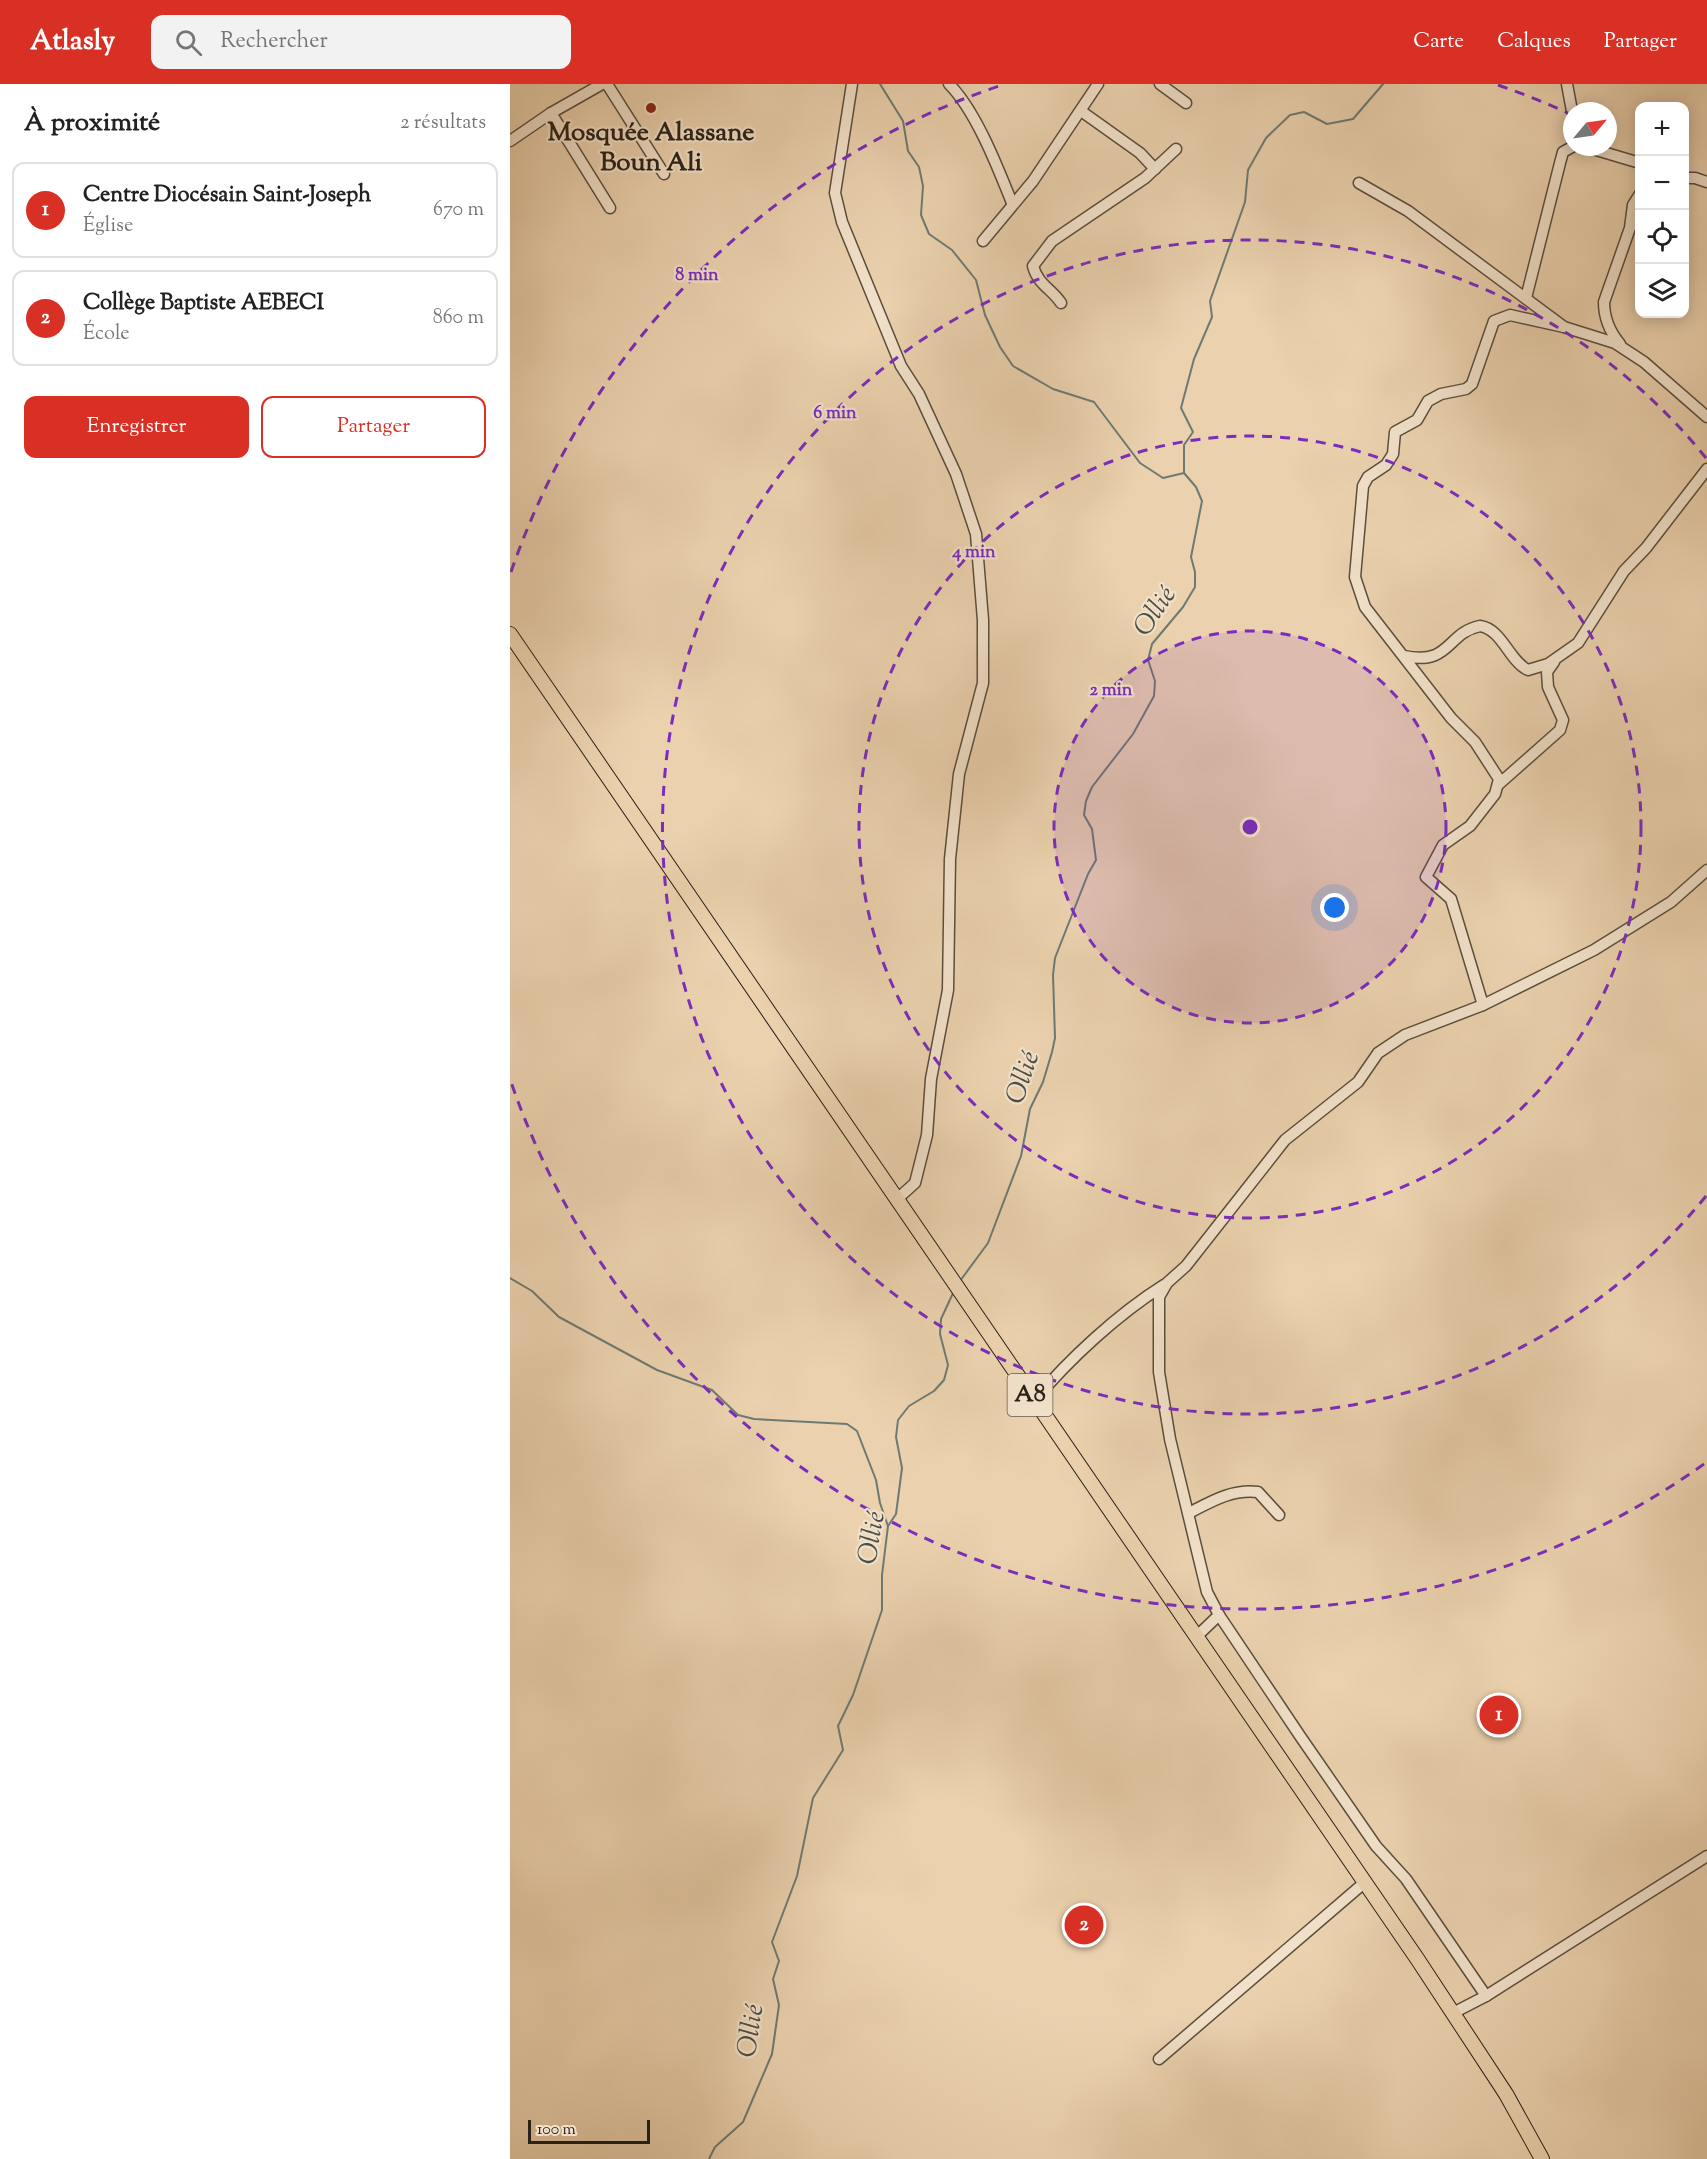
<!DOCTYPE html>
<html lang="fr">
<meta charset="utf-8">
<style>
:root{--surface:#fff;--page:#f2f2f2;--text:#222;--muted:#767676;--line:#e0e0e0;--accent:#d93025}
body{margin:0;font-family:"Sorts Mill Goudy",serif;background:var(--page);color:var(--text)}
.controls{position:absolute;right:18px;top:18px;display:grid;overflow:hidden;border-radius:12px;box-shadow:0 3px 15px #0003}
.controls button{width:54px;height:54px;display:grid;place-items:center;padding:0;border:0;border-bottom:2px solid var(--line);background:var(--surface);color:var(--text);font:30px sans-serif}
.compass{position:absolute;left:1053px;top:18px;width:54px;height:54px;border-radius:50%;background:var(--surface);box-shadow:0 3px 15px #0003;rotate:61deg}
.scale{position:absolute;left:18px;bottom:15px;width:122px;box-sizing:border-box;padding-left:6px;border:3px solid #2a2218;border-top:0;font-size:16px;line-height:21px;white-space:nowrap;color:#2a2218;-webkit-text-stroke:4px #f2e1ca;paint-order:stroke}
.you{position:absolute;left:825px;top:824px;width:21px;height:21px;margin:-15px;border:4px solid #fff;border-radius:50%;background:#1a73e8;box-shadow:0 0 0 9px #1a73e833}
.badge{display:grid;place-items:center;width:39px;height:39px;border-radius:50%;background:var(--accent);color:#fff;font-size:20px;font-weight:700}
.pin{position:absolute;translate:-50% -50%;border:3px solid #fff;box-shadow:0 2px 6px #0006}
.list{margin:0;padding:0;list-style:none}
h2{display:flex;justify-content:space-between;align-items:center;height:78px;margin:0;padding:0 24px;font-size:26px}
h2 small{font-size:20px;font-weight:400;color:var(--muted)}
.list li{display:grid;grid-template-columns:39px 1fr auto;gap:18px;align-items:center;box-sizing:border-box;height:96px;margin:0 12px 12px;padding:0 12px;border:2px solid var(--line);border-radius:12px}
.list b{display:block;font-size:22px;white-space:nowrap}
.list p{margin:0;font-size:20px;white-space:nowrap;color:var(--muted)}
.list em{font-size:20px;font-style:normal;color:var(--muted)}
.actions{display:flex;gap:12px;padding:18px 24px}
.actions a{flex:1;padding:14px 0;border:2px solid var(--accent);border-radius:12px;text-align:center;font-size:21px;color:var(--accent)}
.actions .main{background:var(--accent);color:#fff}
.icon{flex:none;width:33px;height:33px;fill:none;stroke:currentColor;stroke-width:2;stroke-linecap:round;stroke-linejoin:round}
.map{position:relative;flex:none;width:1197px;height:2075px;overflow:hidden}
header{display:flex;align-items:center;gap:36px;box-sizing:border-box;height:84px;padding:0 30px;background:var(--accent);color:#fff}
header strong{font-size:28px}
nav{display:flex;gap:33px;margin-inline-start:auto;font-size:21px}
.search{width:420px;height:54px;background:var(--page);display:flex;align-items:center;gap:15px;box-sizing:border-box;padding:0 21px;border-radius:12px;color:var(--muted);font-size:22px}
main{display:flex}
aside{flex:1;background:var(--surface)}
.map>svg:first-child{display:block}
</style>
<header>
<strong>Atlasly</strong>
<div class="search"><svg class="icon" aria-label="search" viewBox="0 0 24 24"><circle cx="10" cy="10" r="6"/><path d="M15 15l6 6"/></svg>Rechercher</div>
<nav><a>Carte</a><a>Calques</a><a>Partager</a></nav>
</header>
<main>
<aside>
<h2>À proximité<small>2 résultats</small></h2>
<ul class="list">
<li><span class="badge">1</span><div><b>Centre Diocésain Saint-Joseph</b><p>Église</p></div><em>670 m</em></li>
<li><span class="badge">2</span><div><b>Collège Baptiste AEBECI</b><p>École</p></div><em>860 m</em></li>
</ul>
<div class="actions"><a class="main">Enregistrer</a><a>Partager</a></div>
</aside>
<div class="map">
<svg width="1197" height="2075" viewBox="0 0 1197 2075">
<rect width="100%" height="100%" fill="#ebd1ae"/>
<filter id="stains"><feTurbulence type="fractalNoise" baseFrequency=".00333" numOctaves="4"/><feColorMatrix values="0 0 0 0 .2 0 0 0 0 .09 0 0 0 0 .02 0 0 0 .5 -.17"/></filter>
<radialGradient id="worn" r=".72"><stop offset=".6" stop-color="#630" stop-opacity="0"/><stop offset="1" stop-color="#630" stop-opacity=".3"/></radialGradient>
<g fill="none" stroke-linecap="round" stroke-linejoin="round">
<!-- stream -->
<g stroke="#6d7a74" stroke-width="2">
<polyline points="370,0 393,37 398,67 409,83 413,102 411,131 419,150 442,166 466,196 475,231 490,263 503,282 543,305 584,318 630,379 653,394 674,389"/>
<polyline points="0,1194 22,1207 49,1233 147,1286 202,1306 228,1331 244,1335 337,1340 347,1347 366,1396 370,1419 378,1442"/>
<polyline points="450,1197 478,1159 511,1072 520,1025 533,998 542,968 545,954 543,891 545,874 578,790 586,776 582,745 574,731 576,717 582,703 623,650 644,612 645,597 638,576 642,560 673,523 685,503 685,488 681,473 692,417 686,403 674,389 674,361 683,348 671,324 684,275 702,233 700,217 735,118 738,86 756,54 780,31 794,28 817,40 843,35 873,0"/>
<polyline points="199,2075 205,2063 233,2038 262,1970 269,1921 263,1895 269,1877 262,1858 287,1792 303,1714 333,1666 328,1642 343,1611 372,1526 372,1491 378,1442 386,1430 392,1384 386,1353 388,1336 399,1322 424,1307 434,1296 438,1281 430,1250 431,1235 444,1207"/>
</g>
<!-- minor casing -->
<g stroke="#5a4e3e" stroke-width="13">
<g id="minor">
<polyline points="97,0 154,90"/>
<polyline points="342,0 325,109 332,138 391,282 409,310 446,390 466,450 473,536 473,599 449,690 440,775 438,906 421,995 417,1051 405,1099 386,1116"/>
<path d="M439,0C466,27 488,84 502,119"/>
<polyline points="650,0 676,19"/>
<polyline points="1057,0 1062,27"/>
<polyline points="571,27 630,69 645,85"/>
<polyline points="41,29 100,124"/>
<polyline points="0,57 41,29 92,0"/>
<polyline points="1076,63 1130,79"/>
<polyline points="1174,94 1185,94 1197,98"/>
<polyline points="849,99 898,127 1054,243 1105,259 1134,278 1197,333"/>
<polyline points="473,157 523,97 588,0"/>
<polyline points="1016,214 1050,79 1053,68 1062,63"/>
<path d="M551,219C542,205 528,201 523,182L542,157L635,94L666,65"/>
<path d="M1110,260C1099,247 1094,234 1094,218L1120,144L1123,121L1130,110"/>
<path d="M894,572C941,582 936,549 970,542C992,545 999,577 1018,586L1038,580L1068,559L1114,487L1136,464L1197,385"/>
<polyline points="989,700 1050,646 1053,636 1038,603 1037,588 1044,578"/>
<polyline points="973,921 941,815 916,793 933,761 960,742 985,710 989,695 965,658 941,634 855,523 845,493 853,402 858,393 876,381 883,370 885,348 907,336 918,317 931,310 956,305 962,300 984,237 1000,231 1054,243"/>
<path d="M524,1317C559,1275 608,1230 654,1201"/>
<path d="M679,1429C702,1417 722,1405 748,1408L769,1431"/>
<polyline points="686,1553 709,1531"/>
<polyline points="976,1912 896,1795 866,1762 790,1652 709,1531 697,1508 660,1355 649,1288 649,1213 657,1199 676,1182 775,1056 848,998 868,969 895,951 973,921 1084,866 1161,818 1197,786"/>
<polyline points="943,1929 976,1912 1197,1772"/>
<polyline points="649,1975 854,1799"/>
</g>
</g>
<!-- major casing -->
<g stroke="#2a2218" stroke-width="16">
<polyline id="major" points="0,550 908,1876 996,2010 1032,2075"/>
</g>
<!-- minor -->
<use href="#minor" stroke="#f2e1ca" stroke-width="10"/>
<!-- major -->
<use href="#major" stroke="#ebd1ae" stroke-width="14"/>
</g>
<!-- distance rings -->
<circle cx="740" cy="743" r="196" fill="#7b2cbf" fill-opacity=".12"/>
<g fill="none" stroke="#7b2cbf" stroke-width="3" stroke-dasharray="10 8">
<circle cx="740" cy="743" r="196"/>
<circle cx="740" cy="743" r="391"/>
<path d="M1196 1112A587 587 0 1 1 1196 374"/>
<path d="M1194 1380A782 782 0 0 1 1 998M1 488A782 782 0 0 1 492 1M988 1A782 782 0 0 1 1058 29"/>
</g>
<!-- markers -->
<circle fill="#8f2418" stroke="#f2e1ca" stroke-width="2" cx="141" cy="24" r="6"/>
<g text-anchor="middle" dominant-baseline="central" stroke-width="4.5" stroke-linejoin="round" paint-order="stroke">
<!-- shield labels -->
<rect fill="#f2e1ca" stroke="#665b4d" stroke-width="1.5" x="497.5" y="1290" width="45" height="42" rx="4.5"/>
<g font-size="24" font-weight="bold" fill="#2a2218">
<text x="520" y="1311">A8</text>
</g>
<!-- poi labels -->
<g font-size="26" font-weight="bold" fill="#2a2218" stroke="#f2e1ca">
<text x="141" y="49">Mosquée Alassane<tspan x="141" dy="30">Boun Ali</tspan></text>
</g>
<!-- water labels -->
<g font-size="27" font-style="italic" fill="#4b4e46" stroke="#f2e1ca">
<text transform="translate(646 528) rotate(-56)">Ollié</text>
<text transform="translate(514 994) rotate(-71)">Ollié</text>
<text transform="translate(363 1454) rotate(-80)">Ollié</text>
<text transform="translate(242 1947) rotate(-81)">Ollié</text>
</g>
</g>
<circle cx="740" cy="743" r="9" fill="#7b2cbf" stroke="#f2e1ca" stroke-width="3"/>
<g font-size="18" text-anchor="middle" font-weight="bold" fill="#7b2cbf" stroke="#f2e1ca" stroke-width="4.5" stroke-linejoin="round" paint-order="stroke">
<text x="187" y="196">8 min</text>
<text x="325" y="334">6 min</text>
<text x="464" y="473">4 min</text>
<text x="601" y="611">2 min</text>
</g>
<rect width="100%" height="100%" filter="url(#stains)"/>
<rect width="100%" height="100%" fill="url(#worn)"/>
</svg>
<div class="controls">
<button>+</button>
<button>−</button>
<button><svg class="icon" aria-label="locate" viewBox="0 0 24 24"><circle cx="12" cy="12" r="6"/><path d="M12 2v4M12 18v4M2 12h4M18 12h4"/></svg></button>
<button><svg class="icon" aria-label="layers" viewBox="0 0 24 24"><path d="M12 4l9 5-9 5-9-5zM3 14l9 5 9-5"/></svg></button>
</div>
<svg class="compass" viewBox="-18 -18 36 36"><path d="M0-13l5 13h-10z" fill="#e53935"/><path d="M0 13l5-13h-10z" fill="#767676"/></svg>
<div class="scale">100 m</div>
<div class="you"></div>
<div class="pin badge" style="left:989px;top:1631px">1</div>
<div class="pin badge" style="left:574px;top:1841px">2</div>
</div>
</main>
